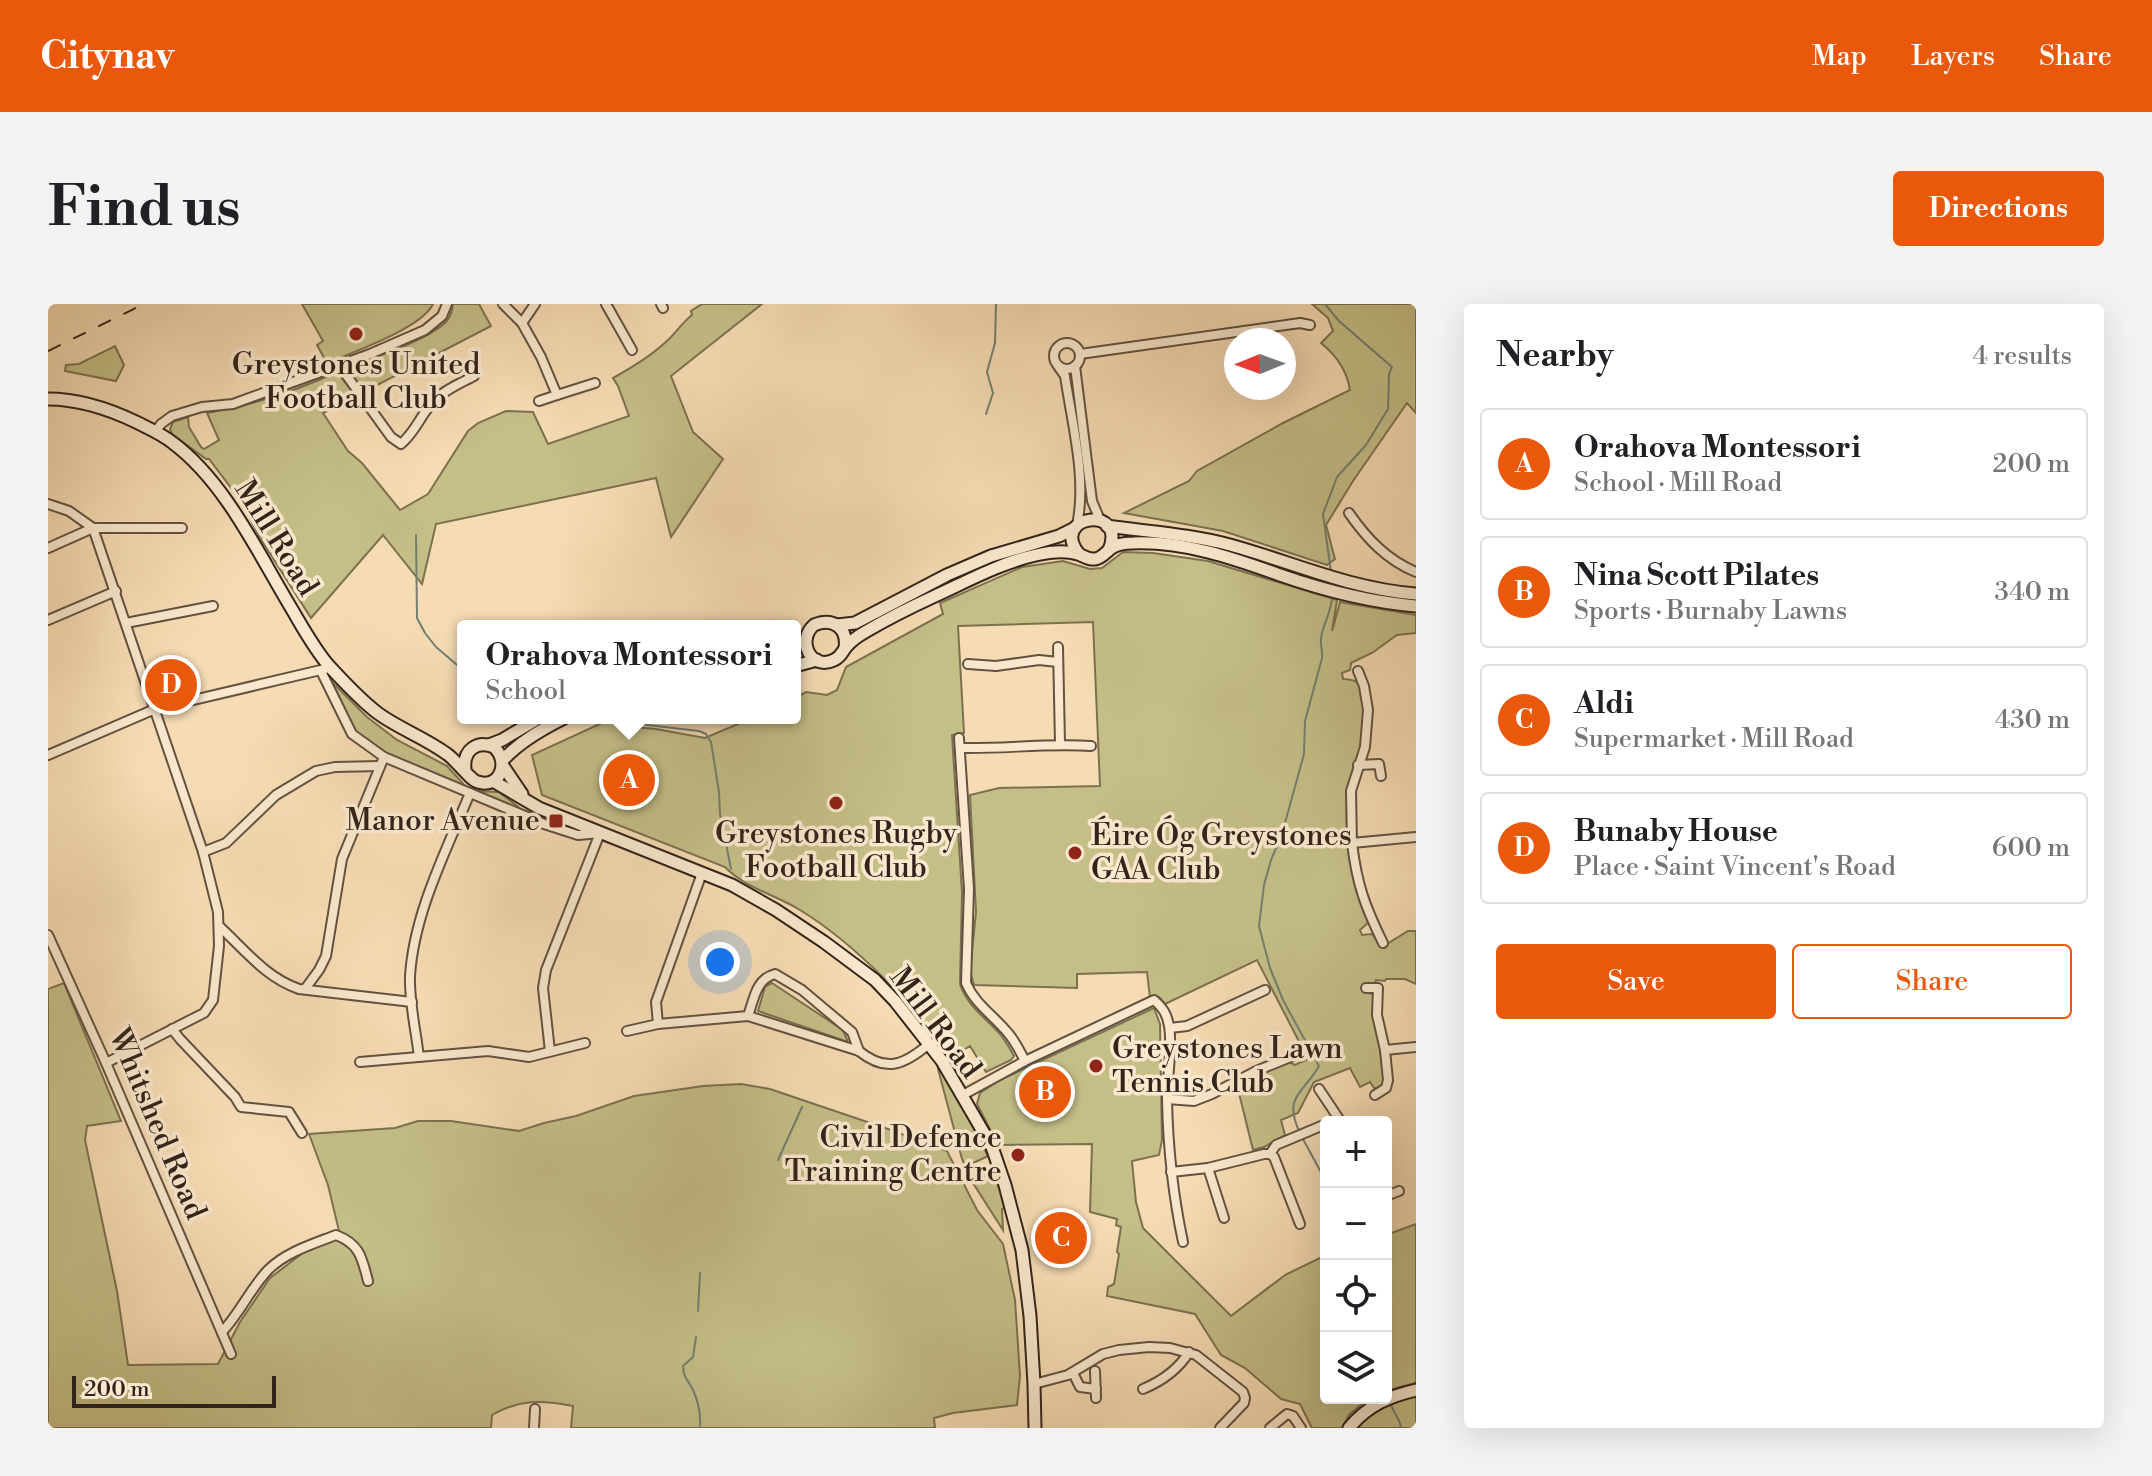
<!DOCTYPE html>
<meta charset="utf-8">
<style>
:root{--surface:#fff;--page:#f2f2f2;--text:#202124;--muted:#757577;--line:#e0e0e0;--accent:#ea580c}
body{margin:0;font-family:"Libre Bodoni",serif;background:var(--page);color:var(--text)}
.controls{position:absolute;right:24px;bottom:24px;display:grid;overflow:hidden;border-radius:8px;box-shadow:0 8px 32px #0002}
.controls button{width:72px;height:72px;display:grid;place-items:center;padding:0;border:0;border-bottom:2px solid var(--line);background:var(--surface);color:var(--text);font:40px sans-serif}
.compass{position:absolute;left:1176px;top:24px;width:72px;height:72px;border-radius:50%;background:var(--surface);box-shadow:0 8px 32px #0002;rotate:269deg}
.scale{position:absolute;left:24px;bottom:20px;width:204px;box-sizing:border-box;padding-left:8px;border:4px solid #32241b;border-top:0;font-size:22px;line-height:28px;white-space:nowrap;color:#32241b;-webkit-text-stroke:6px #f9e8ce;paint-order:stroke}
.you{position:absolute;left:672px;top:658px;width:28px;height:28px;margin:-20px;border:6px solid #fff;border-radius:50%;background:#1a73e8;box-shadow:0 0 0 12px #1a73e833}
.badge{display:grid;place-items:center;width:52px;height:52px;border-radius:50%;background:var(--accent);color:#fff;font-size:26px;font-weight:700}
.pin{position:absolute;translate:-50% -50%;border:4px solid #fff;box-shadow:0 2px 8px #0006}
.popup{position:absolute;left:409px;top:316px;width:344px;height:104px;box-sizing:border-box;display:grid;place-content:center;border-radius:8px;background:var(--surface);filter:drop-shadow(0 2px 6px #0005);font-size:26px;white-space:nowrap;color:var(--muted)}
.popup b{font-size:30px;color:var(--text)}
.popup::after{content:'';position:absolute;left:50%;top:100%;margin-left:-16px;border:16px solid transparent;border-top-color:var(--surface)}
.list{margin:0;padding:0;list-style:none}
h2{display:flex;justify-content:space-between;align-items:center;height:104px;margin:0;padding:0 32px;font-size:34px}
h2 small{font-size:26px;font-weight:400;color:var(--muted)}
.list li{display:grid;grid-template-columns:52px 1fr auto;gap:24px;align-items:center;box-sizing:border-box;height:112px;margin:0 16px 16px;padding:0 16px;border:2px solid var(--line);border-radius:8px}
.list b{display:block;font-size:30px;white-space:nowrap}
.list p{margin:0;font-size:26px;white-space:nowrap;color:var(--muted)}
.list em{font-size:26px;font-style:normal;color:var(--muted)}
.actions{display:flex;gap:16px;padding:24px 32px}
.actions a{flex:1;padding:18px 0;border:2px solid var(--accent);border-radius:8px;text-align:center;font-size:28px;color:var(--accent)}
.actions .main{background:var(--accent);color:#fff}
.icon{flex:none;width:44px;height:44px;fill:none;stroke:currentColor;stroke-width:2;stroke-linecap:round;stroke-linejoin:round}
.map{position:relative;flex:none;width:1368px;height:1124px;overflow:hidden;border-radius:8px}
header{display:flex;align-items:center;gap:48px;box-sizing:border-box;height:112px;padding:0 40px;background:var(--accent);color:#fff}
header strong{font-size:38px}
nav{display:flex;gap:44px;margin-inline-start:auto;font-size:28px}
.intro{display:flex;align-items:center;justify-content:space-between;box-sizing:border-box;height:192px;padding:0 48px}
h1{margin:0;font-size:56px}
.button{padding:20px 36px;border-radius:8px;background:var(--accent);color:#fff;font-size:28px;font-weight:700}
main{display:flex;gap:48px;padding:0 48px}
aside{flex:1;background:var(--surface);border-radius:8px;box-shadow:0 8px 32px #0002}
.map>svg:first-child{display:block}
</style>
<header>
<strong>Citynav</strong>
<nav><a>Map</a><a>Layers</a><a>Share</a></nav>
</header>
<div class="intro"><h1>Find us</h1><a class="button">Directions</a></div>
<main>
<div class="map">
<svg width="1368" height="1124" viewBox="0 0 1368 1124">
<rect width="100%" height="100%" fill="#f6dcb4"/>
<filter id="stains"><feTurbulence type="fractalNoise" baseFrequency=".0025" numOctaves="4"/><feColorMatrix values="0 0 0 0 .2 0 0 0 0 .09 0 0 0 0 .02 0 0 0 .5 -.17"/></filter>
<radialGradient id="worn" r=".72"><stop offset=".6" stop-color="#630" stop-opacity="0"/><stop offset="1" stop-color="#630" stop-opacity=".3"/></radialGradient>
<!-- green -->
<g fill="#c4be87" stroke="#7b7151" stroke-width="2">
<path d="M254,0H385C374,24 305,48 279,59L269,41L275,37Z"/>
<path d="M405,0H431L443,22L314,89L298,64C326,53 377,38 398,18C403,12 404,7 405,0Z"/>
<path d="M654,0H714L623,72L645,128L675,155L623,233L608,174L388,220L374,280L335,231L263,314L212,234L193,197L161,155H158L124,130L122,125L125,118L140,113L141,123L153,143L156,145L171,136L159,109C204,101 248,87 289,68L308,92L275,109L300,147L314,159L352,206L380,190L420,127L430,119L458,107L485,108L500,140L581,112L570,82L565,74C585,63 606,50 622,34C630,26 635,18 644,11L643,7Z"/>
<path d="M1264,0H1368V109L1359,99L1305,177L1278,221L1287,255L1279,261L1175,227L1076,209L1141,177L1149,167L1235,119L1302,86C1299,66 1289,52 1273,39L1285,27L1280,14Z"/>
<polygon points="67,42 76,61 68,77 17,67 18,61 31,60"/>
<path d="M1075,248L1105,249L1160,257L1289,296L1284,327L1292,298L1368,311V329L1349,331L1324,349L1303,359L1302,366L1294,369L1295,375C1316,375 1315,387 1317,405C1321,432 1306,458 1301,484C1296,510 1300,551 1306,577C1310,592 1316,605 1320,619L1312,626L1314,631L1324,630L1334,643L1360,627H1368V680L1357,675H1338L1337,677L1328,676L1327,680L1316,683L1315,688L1325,690L1326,694L1336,779L1333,784H1326L1322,778L1312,783L1302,764L1266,778L1250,809L1233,816L1237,831L1216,843L1205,846L1189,781L1239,757L1247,761L1260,755L1209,656L1117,700L1111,693L1102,694L1099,668L1029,670V684L926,681L922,667L928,608L922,491L951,484L1052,482L1045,318L910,322L916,429L904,431L914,588L912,680C919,702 938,714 952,730C958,737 962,745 966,752L963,756L938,768L922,742L902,754C868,702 806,639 752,606C728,591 697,584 677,563L494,491L484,451L558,417L576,422L608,425L657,434L704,414H747V394L758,388L779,391L789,386L798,363L895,310L892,299L974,263L1015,257L1042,265L1054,264Z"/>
<polygon points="281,377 284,378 319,413 349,436 399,462 418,483 426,487 451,488 473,505 523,524 523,526 501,520 344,454 306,428"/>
<path d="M16,679L73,817L39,822L37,836L69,987L80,1061L170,1060L192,1018L222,974L281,929L291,927L280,881L261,830L347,824L370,817H403L471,827L496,819L528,812L586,792L655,782L693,780L722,785L840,825L899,847L929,906L955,940L967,996L972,1072L969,1101L905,1109L886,1114L887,1124H523L525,1102C495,1096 471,1095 444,1111L443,1124H0V685Z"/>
<polygon points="724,679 795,726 800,738 710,707 717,683"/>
<polygon points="1106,704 1112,720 1114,836 1111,851 1084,857 1088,898 1095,924 1183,1012 1237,971 1278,951 1278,1094 1321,1094 1301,1111 1294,1124 1264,1124 1252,1100 1233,1095 1197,1064 1173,1051 1147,1010 1059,992 1060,983 1066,980 1071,950 1069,948 1073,923 1068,921 1069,915 1042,908 1044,840 950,841 929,800 932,789 952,776"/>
<polygon points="892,764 912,797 940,852 921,861 927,876 932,874 931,871 943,866 946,868 956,900 956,904 954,905 955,926 925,879 914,855 890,765"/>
<polygon points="1368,920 1368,1079 1338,1087 1338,931"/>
<polygon points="1368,1090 1368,1124 1310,1124 1306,1122 1321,1108"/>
</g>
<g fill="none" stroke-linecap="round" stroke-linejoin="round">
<!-- stream -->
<g stroke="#727f71" stroke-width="2">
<polyline points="1277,0 1291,17 1344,63 1341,70 1340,105 1318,141 1289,173 1275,210 1283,268"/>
<polyline points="938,110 945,89 939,68 947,39 948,0"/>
<polyline points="368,231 369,314 377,329 388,343 415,366"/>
<polyline points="559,414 591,420 651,427 658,430 663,438 671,488 672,510 683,565"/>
<path d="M1252,829C1234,792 1256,789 1271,762L1235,696L1222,664L1211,622L1216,581L1223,556L1234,530L1256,450L1257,417L1274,354C1275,347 1272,341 1273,334C1275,319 1285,306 1284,290"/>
<polyline points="1255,835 1275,872 1278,885"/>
<polyline points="730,856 754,803"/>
<polyline points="650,1007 652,969"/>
<path d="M648,1033L645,1053L635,1062C635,1073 640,1076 645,1086C650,1097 653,1111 652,1124"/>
<polyline points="1338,1078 1343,1083 1344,1090"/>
<path d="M1343,1100C1345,1109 1352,1114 1353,1124"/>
</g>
<!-- street casing -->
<g stroke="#635241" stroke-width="12">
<g id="street">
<polyline points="455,0 474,19 487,0"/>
<polyline points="558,0 584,46"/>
<polyline points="613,0 615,4"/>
<polyline points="474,19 493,53 509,91 547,79"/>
<circle cx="1019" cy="52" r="13"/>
<polyline points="1032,50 1252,19 1262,21"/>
<path d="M291,61L343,133L353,140C370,125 372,111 386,97C396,86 413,79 426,72"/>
<path d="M1010,62L1017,72C1024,120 1039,174 1029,221"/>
<polyline points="1027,62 1044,197 1052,216"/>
<polyline points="491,97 509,91"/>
<polyline points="107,128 113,120 124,112 154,103 185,100 322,50 377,26 394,12 399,0"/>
<polyline points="0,200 21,207 45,224"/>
<path d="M1301,209C1319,235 1339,256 1368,268"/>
<polyline points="45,224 155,548 170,608 171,642 165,696 156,709 58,759"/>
<polyline points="0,244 45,224 134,224"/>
<polyline points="0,316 68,287"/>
<polyline points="78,319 165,302"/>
<polyline points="1010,343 1012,440"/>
<polyline points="920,360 948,362 991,356 1010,358"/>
<polyline points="273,367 304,430 336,453 496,520 530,531 552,529 498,666 495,684 502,747"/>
<polyline points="1310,367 1316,382 1320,406 1317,443 1303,487 1304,539 1368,533"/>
<path d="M911,434L921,585L918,679C927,700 945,711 960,729C967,737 972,747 977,757"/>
<path d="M912,444C956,445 999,439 1043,442"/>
<polyline points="0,451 107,405 277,365"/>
<polyline points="1310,461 1331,460 1333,472"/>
<path d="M1304,539C1309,581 1317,602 1335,639"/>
<polyline points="155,548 178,539 228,491 268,467 287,463 332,462"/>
<path d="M172,623C197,646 217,673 251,685L364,698"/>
<polyline points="0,631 58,759 183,1050"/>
<polyline points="1318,684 1330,684 1329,711 1337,746 1368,743"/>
<polyline points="257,685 271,666 278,652 294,555 336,453"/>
<path d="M700,712C706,695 708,675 727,670L754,686L804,728L811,747"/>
<polyline points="610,720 608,698 654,569"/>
<polyline points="1122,724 1139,722 1217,686"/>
<polyline points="124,725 132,735 187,793 193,803 241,808 254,829"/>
<path d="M579,727L610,720L700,712L811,747C838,769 856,761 881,740"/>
<path d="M371,753C368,727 361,698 362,672C366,609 398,547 422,489"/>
<polyline points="312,758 440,747 481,753 537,739"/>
<polyline points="1271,785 1293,818"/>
<polyline points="1327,791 1338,784 1340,776 1337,746"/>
<path d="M913,792L977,757L1106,696C1115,704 1119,710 1121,722C1125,746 1119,772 1119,796C1120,844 1125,891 1135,938"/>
<polyline points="1119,795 1146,797 1164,790 1208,767 1245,752"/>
<polyline points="1222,850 1228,841 1278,820"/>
<polyline points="1160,864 1176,914"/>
<polyline points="1123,868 1160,864 1216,850 1222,850 1226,853 1252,920"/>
<polyline points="1338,892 1351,887"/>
<path d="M174,1028C192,1009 202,985 220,966C238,948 265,940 288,931C312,940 314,954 320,977"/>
<polyline points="1047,1067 1048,1094"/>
<polyline points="1025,1069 1032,1083 1048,1085"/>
<polyline points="986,1080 1020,1071 1055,1050 1071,1046 1101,1043 1122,1044 1148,1051 1195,1088 1197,1094 1196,1099 1172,1124"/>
<path d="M1095,1085C1114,1077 1130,1066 1141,1048"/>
<polyline points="486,1124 487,1105"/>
<polyline points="1222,1124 1239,1110 1245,1112 1253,1124"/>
</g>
</g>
<!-- secondary casing -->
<g stroke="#32241b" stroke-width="15">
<g id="secondary">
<path d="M0,95C30,95 61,105 88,118C100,124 114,130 125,139C177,178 209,247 242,302C254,322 266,345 282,363C294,376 316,399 331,410C352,425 377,434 399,450C408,456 422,476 430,478C452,485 462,458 446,443C429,436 415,446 417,465"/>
<path d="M1059,222C1101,228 1141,230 1182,241C1244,258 1302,285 1368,290"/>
<path d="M1031,250C1000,211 1080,200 1061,246"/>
<polyline points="789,321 807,319 899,271 943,252 1011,232 1027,224"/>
<path d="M797,344C800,324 785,313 766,321C748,337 763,367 786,356C793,353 794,348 798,343C803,337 810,332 817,328C839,315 863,303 887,292C920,277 952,259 988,251C1001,248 1017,246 1030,250C1036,252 1040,256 1047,255C1054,254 1057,249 1062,245C1068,240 1077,239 1085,239C1136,237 1185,254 1232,271C1275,286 1322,298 1368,302"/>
<polyline points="747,362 769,356"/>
<polyline points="441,441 454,436 491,414"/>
<path d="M455,456C471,438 494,425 516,414"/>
<polyline points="455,462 474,490"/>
<polyline points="445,477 491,504 684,581 728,606 776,638 827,676 847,697 894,757 944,843 957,881 974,946 982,1012 986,1080 987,1124"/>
<path d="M1301,1124C1319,1102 1341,1092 1368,1086"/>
</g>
</g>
<!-- street -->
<use href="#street" stroke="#f9e8ce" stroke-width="8"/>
<!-- secondary -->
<use href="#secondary" stroke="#f9e8ce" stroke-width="11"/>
<!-- rail -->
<polyline stroke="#32241b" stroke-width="2" stroke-dasharray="14 14" stroke-linecap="butt" points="0,47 96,0"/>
</g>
<!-- markers -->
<g fill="#8f2418" stroke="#f9e8ce" stroke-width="3">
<circle cx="308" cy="30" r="8"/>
<circle cx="788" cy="499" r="8"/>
<rect x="500" y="509" width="16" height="16" rx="4"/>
<circle cx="1027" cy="549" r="8"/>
<circle cx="1048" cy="762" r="8"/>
<circle cx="970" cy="851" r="8"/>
</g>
<g text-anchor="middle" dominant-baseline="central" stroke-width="7" stroke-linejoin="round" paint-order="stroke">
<!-- poi labels -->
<g font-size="30" fill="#32241b" stroke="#f9e8ce">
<text x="308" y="61">Greystones United<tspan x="308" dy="34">Football Club</tspan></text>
<text x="492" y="517" text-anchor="end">Manor Avenue</text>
<text x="788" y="530">Greystones Rugby<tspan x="788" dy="34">Football Club</tspan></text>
<text x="1043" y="532" text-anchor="start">Éire Óg Greystones<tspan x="1043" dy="34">GAA Club</tspan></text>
<text x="1064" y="745" text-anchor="start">Greystones Lawn<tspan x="1064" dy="34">Tennis Club</tspan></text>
<text x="954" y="834" text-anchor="end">Civil Defence<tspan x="954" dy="34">Training Centre</tspan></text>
</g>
<!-- street labels -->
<g font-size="30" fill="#32241b" stroke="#f9e8ce">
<text transform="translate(228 234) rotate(58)">Mill Road</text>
<text transform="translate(887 719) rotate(53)">Mill Road</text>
<text transform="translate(109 820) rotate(67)">Whitshed Road</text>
</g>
</g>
<rect width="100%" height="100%" filter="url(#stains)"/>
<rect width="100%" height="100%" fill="url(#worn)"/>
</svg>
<div class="controls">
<button>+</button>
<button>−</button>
<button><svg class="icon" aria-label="locate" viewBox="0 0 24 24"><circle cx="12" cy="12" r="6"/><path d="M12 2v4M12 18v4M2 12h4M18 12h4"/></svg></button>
<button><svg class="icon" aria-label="layers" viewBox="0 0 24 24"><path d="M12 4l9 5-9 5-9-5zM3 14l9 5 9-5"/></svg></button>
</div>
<svg class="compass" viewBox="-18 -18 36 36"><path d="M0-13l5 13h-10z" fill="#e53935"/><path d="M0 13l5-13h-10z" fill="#757577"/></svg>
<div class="scale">200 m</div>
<div class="you"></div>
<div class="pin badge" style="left:581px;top:476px">A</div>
<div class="popup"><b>Orahova Montessori</b>School</div>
<div class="pin badge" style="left:997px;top:788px">B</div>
<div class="pin badge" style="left:1013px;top:934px">C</div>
<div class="pin badge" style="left:123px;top:381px">D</div>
</div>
<aside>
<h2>Nearby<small>4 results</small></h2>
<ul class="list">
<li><span class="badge">A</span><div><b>Orahova Montessori</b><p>School · Mill Road</p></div><em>200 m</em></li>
<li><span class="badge">B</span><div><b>Nina Scott Pilates</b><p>Sports · Burnaby Lawns</p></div><em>340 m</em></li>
<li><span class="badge">C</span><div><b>Aldi</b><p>Supermarket · Mill Road</p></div><em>430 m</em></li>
<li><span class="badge">D</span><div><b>Bunaby House</b><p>Place · Saint Vincent's Road</p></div><em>600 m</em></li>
</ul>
<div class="actions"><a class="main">Save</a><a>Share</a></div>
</aside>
</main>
